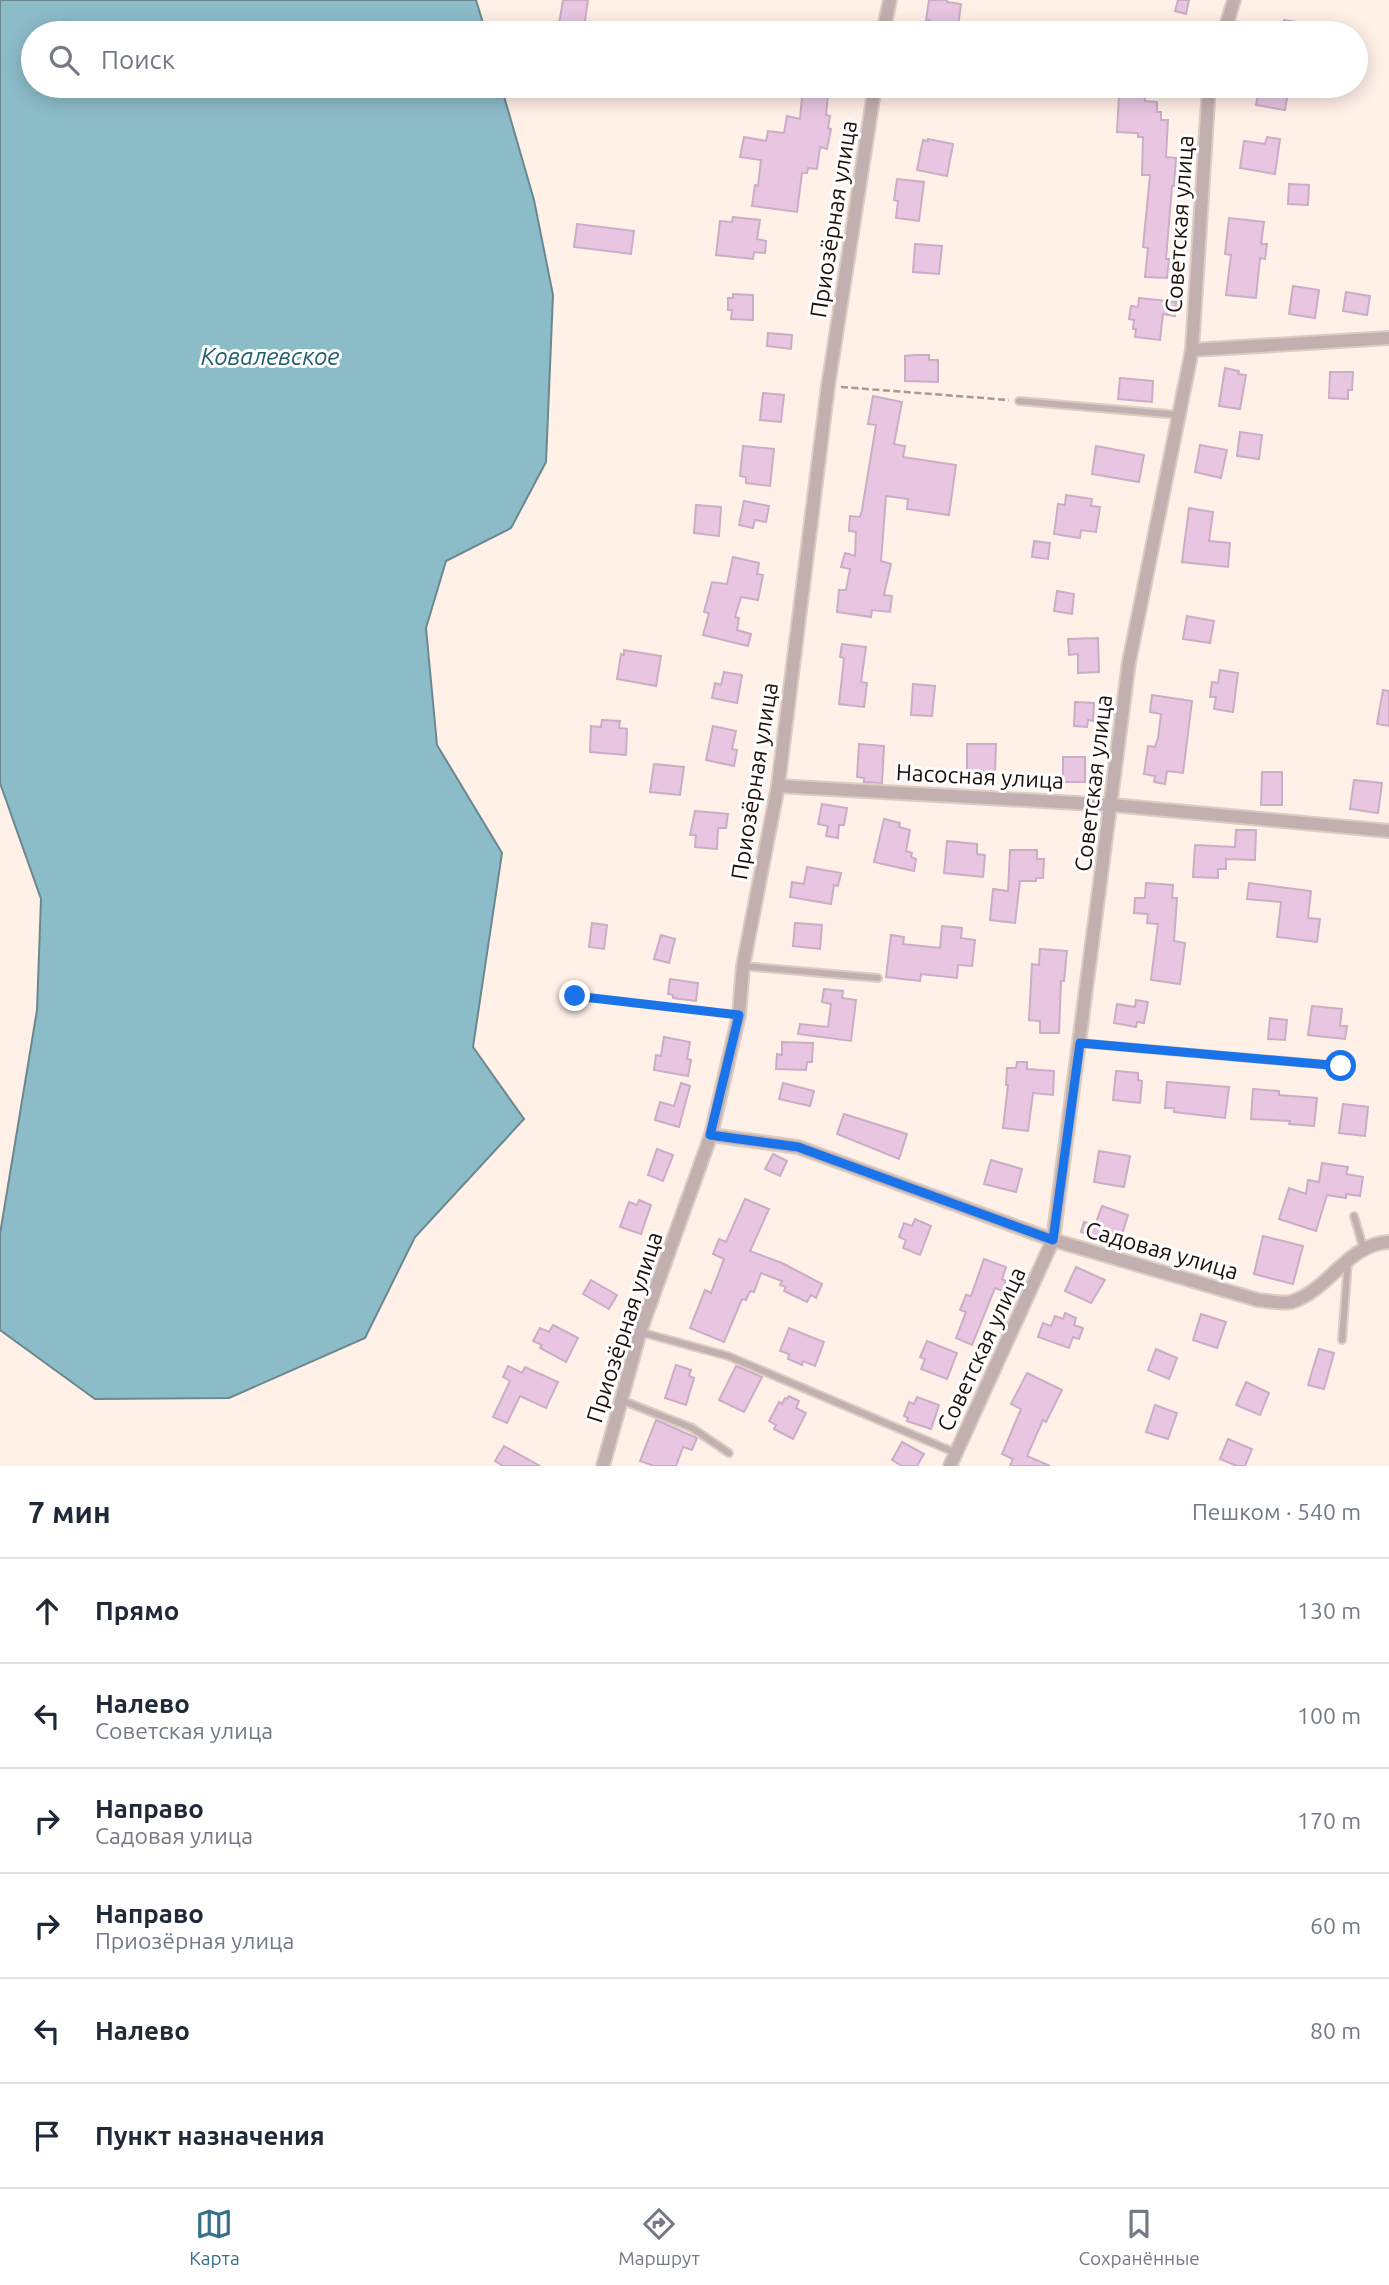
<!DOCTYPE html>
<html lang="ru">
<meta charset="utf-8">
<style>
:root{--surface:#fff;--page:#f2f2f3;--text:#1f2937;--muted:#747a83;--line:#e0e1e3;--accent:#366f89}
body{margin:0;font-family:Ubuntu,sans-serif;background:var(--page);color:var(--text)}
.stop{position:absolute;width:21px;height:21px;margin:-16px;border:5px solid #1a73e8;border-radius:50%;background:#fff}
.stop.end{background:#1a73e8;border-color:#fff;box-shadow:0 2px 7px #0008}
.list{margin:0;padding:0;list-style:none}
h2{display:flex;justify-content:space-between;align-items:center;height:91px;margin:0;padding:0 28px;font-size:30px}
h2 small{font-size:23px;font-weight:400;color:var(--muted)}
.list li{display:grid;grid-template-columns:46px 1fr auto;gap:21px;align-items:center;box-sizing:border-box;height:105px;padding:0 28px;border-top:2px solid var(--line)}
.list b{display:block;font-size:26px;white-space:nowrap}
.list p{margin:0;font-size:23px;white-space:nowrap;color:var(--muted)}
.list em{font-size:23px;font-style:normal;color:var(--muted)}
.icon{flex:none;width:38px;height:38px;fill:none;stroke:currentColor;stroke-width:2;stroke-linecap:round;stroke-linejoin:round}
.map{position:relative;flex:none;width:1389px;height:1466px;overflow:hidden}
.search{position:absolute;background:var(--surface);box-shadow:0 4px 18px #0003;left:21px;right:21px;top:21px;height:77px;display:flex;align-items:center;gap:18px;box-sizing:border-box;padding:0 24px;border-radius:38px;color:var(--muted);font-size:26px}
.sheet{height:721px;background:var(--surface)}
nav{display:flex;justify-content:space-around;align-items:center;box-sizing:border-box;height:98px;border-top:2px solid var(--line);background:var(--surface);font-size:19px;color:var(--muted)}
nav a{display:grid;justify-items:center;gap:4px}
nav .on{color:var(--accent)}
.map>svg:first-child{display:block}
</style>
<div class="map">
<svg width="1389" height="1466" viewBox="0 0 1389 1466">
<rect width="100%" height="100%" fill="#fff0e8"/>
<!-- water -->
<polygon fill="#8dbcc9" stroke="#6b888f" stroke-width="2" points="0,0 476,0 486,33 33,33 33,86 501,86 534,200 553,295 546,462 511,528 446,561 426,628 437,745 502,853 473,1047 524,1119 415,1237 365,1338 229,1398 95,1399 0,1330 0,1234 37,1010 41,899 0,783"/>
<!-- building -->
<g fill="#e8c6e2" stroke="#cbadc5" stroke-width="2">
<polygon points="563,0 588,0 584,27 559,24"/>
<polygon points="929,0 947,0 947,2 961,4 957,33 928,32 930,20 926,20"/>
<polygon points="1178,0 1189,0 1186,14 1175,11"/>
<polygon points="1284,20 1329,27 1329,33 1282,33"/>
<polygon points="803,86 829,86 826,115 830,116 828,128 831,129 827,149 820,147 817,169 808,168 807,173 802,173 797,212 752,206 755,185 758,186 761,160 740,157 744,137 766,141 768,131 784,133 787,116 800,119"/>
<polygon points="1259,86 1289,86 1285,110 1256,105"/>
<polygon points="1119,95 1145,96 1145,101 1157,102 1157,112 1161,112 1161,120 1168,120 1166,157 1176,158 1174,186 1172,186 1166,259 1169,259 1167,278 1145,277 1148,248 1143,247 1150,175 1142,175 1143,137 1138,137 1138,133 1117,132"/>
<polygon points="1267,137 1280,139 1275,174 1240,168 1244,141 1265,144"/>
<polygon points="928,139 953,144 947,176 917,170 923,140 928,141"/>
<polygon points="897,179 924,182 919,221 896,218 898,201 894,200"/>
<polygon points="1289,184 1309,185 1308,205 1288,204"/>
<polygon points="733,217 760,220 757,239 766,241 765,253 754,252 753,259 716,255 720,221 732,222"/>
<polygon points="1229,218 1264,222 1261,244 1267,244 1265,259 1260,258 1256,298 1226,295 1231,255 1225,254"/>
<polygon points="577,224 634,231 631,254 574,247"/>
<polygon points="915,244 942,246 939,274 913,272"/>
<polygon points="1293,286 1319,290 1315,318 1289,314"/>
<polygon points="1346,292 1370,296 1367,315 1343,311"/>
<polygon points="733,294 753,295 753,320 731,319 732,310 728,310 728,298 733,298"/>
<polygon points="1139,298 1176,302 1175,316 1163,314 1160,340 1135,337 1136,329 1133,329 1134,320 1129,319 1131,306 1138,307"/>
<polygon points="768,333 792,335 791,349 767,346"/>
<polygon points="915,355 929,355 929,360 938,360 938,382 905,381 905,356"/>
<polygon points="1225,368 1239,371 1238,374 1246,375 1240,409 1219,406"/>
<polygon points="1330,372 1353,372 1352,390 1348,390 1348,399 1329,398"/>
<polygon points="1120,378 1153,381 1152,402 1118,399"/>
<polygon points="763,393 784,395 781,422 760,420"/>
<polygon points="873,396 902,402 894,444 905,446 903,457 956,465 949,515 907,509 908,499 886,496 881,561 891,564 884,595 892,596 890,612 872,610 871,617 837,612 839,590 846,590 850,569 841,567 845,553 855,556 856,532 849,531 850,516 860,517 862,510 876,425 868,424"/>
<polygon points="1240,432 1262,435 1259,459 1237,456"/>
<polygon points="1200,445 1227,450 1221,478 1195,472"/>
<polygon points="743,446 774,449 770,486 746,483 746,477 740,476"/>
<polygon points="1096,446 1144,455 1139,482 1092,474"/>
<polygon points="1066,495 1092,499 1091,506 1100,507 1096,532 1081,530 1080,538 1054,534 1058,504 1065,505"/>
<polygon points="744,501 769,506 766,522 755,520 753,528 739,525"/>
<polygon points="696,505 721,507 719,536 694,533"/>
<polygon points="1189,508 1213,512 1209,541 1230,543 1228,567 1182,562"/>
<polygon points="1034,541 1050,543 1048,559 1032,557"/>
<polygon points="733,557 759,563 757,574 763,575 758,600 741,597 735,617 739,618 737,630 751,634 748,646 703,635 709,613 704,612 712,582 727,584"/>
<polygon points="1057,591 1074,594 1072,614 1054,611"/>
<polygon points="1187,616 1214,621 1210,643 1183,639"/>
<polygon points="1098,638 1099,672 1078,673 1078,654 1069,655 1068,639"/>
<polygon points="842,644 866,647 861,682 867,683 864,707 839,704 844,658 840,657"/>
<polygon points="624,650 661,656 656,686 617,679 621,654 624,655"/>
<polygon points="1220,670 1238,673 1233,712 1214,709 1216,697 1210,697 1212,682 1218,683"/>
<polygon points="724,672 742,675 737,703 712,698 715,683 721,685"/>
<polygon points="913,684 935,686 932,716 911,715"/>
<polygon points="1383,690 1389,691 1389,726 1377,724"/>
<polygon points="1152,695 1192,701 1183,773 1167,771 1165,784 1154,782 1155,776 1144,774 1148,746 1155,747 1158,738 1161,714 1150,712"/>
<polygon points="1075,702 1094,703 1093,721 1088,720 1087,727 1074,726"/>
<polygon points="602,720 620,721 619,728 627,729 626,755 590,752 591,726 601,727"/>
<polygon points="713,726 736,731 732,749 737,750 734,766 706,760"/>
<polygon points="859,744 884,746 882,783 864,782 864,778 857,777"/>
<polygon points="967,744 996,744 995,772 967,772"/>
<rect x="1063" y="757" width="22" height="25"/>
<polygon points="654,764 684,767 680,795 650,792"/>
<polygon points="1262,772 1282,772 1282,805 1261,805"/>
<polygon points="1354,780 1382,783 1378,813 1350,809"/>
<polygon points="822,804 847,808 844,825 839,825 838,838 826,836 828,826 818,824"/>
<polygon points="695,811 728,814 726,828 718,828 717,849 695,847 696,835 690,835"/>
<polygon points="884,819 900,823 899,827 910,830 906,851 912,853 911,857 916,859 914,871 874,862"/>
<polygon points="1236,830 1256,830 1255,860 1226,859 1226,869 1218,869 1218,878 1193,877 1195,845 1235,847"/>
<polygon points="947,841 977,844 977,854 985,855 983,877 944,873"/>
<polygon points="1010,850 1037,850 1037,859 1044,859 1043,878 1036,878 1036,881 1020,881 1015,923 990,920 993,889 1008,891"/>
<polygon points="807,867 841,873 838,886 834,885 831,904 790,897 792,882 804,884"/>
<polygon points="1146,883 1173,885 1172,898 1177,898 1174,941 1185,943 1180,984 1151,980 1158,924 1147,923 1148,914 1134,913 1135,898 1145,898"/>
<polygon points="1249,883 1311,891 1308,918 1320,919 1317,942 1277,937 1281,902 1247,899"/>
<polygon points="592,923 607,925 604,949 589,947"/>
<polygon points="795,923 822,925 820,949 793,946"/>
<polygon points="942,926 962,928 961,938 975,940 972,966 958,965 957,978 921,974 920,981 886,977 891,935 904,937 903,944 940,948"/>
<polygon points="661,935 675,939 669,963 654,959"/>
<polygon points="1040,949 1067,951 1064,981 1061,981 1059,1033 1040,1033 1040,1021 1029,1020 1032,964 1039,965"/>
<polygon points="670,979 698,983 696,1001 673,998 673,995 668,994"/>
<polygon points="824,989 843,991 842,998 856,1000 851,1041 798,1034 800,1024 828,1027 831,1004 822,1002"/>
<polygon points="1136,1000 1148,1002 1144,1023 1137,1022 1136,1027 1114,1023 1117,1004 1135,1007"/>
<polygon points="1312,1006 1342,1009 1340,1026 1347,1026 1345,1039 1308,1035"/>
<polygon points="1270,1018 1287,1020 1285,1040 1268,1039"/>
<polygon points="664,1037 690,1042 687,1059 691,1060 688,1076 654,1070 656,1055 661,1056"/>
<polygon points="782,1042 813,1043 812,1062 807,1062 806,1070 776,1069 777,1054 782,1055"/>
<polygon points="1017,1062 1027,1062 1027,1069 1054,1071 1053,1095 1033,1093 1028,1131 1003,1128 1008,1085 1006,1085 1007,1068 1016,1068"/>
<polygon points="1116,1071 1138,1073 1138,1080 1142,1081 1140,1103 1113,1100"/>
<polygon points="1167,1082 1229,1087 1225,1118 1174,1112 1174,1108 1165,1108"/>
<polygon points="681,1083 690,1086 679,1127 655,1120 660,1102 674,1106"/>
<polygon points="783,1083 814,1091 810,1106 779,1099"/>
<polygon points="1253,1089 1279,1091 1279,1095 1317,1098 1314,1126 1289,1124 1290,1121 1251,1119"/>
<polygon points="1343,1104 1368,1107 1365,1136 1339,1133"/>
<polygon points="844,1114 907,1134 899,1159 837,1134"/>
<polygon points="657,1149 673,1155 663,1181 648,1175"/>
<polygon points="1099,1151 1130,1156 1124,1187 1094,1182"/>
<polygon points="773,1154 787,1161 780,1176 765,1169"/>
<polygon points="991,1160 1022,1169 1016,1192 984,1184"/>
<polygon points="1322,1163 1348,1167 1346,1174 1363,1177 1360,1196 1346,1194 1346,1198 1327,1195 1316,1231 1279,1219 1289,1188 1306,1194 1308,1180 1319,1182"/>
<polygon points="745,1199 769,1209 750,1251 782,1263 822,1284 816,1298 811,1295 807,1302 784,1291 786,1287 780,1285 782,1281 761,1273 754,1292 750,1291 746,1300 742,1299 724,1342 690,1328 705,1290 711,1293 724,1259 713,1254 719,1239 726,1242"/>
<polygon points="639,1200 651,1205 641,1234 620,1227 629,1202 637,1205"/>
<polygon points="1102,1206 1128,1215 1121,1238 1115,1236 1112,1243 1081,1232 1084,1222 1095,1225"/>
<polygon points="915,1219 931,1226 920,1255 903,1248 906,1240 899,1237 904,1223 912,1226"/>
<polygon points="1263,1236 1303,1246 1293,1284 1254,1274"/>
<polygon points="984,1259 1006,1267 1002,1279 1006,1281 1003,1291 995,1288 972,1345 956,1338 966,1312 960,1310 966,1295 971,1296"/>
<polygon points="1076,1267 1105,1280 1091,1303 1065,1291"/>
<polygon points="591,1280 617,1295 609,1309 583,1294"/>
<polygon points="1065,1313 1076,1318 1074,1325 1083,1328 1079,1339 1073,1337 1069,1348 1038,1337 1043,1323 1051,1326 1055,1316 1063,1319"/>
<polygon points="1201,1314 1226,1322 1217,1348 1193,1340"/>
<polygon points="553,1325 578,1338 566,1362 540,1348 542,1345 533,1341 540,1328 549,1332"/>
<polygon points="789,1328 824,1342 815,1366 803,1361 802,1365 788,1359 789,1354 780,1351"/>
<polygon points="927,1341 957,1353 947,1379 921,1369 925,1359 920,1357"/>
<polygon points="1156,1349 1177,1358 1169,1379 1148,1370"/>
<polygon points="1319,1349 1334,1353 1324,1389 1308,1385"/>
<polygon points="676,1365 691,1370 689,1376 694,1378 686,1405 665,1398"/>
<polygon points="508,1366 522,1373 525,1367 558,1382 546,1408 520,1396 507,1423 493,1417 510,1381 503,1377"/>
<polygon points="736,1366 762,1377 744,1412 719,1400"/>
<polygon points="1027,1373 1062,1390 1046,1422 1043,1420 1027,1456 1050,1466 1010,1466 1013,1459 1002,1454 1021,1409 1011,1404"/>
<polygon points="1246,1382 1269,1393 1260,1415 1236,1405"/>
<polygon points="789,1396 799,1401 796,1408 806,1413 793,1439 774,1429 776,1425 769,1421 779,1402 782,1404 785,1398 787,1399"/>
<polygon points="917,1397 939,1405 931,1429 907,1421 908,1418 904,1416 909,1402 914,1404"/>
<polygon points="1155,1405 1177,1413 1168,1439 1146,1432"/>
<polygon points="656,1420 697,1438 692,1450 683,1447 676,1466 654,1466 640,1461"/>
<polygon points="1228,1439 1252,1449 1245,1466 1237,1466 1220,1459"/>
<polygon points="902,1442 924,1454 917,1466 902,1466 892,1460"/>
<polygon points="504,1446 540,1466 503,1466 495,1461"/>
</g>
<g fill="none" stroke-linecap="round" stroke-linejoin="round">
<!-- service casing -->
<g stroke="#dbccc4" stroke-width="10">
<g id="service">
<polyline points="1019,401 1179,415"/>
<polyline points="743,966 878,978"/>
<polyline points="1080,1043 1341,1066"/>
<polyline points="1354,1216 1364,1250"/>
<polyline points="640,1332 728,1356 956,1453"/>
<polyline points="1342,1340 1348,1261"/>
<polyline points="621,1400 692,1428 729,1453"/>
</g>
</g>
<!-- minor casing -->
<g stroke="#dbccc4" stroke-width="16">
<g id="minor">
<polyline points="883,33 890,0"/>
<polyline points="1224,33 1234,0"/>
<polyline points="1192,350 1389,338"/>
<polyline points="778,786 1112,805 1389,831"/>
<path d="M711,1135L798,1147L1053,1240L1258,1300C1268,1301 1282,1304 1291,1302C1330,1290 1347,1244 1389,1242"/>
<polyline points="603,1466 640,1332 711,1135 739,1015 743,966 778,786 828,386 875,86"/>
<polyline points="950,1466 1053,1240 1129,662 1192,350 1209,86"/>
</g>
</g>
<!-- path -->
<g stroke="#a89a93" stroke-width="2.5" stroke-dasharray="7 3.5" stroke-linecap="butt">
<polyline points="841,387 1009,400"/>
<polyline points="575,996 728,1014"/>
</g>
<!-- service -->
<use href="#service" stroke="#c2b0b0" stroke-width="6"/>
<!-- minor -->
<use href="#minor" stroke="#c2b0b0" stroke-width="12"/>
</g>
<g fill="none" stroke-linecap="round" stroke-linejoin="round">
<!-- route -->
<polyline stroke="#1a73e8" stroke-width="9" points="575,996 739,1015 710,1135 798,1147 1053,1240 1080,1043 1341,1066"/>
</g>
<g text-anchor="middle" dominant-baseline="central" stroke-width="6" stroke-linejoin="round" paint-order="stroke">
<!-- street labels -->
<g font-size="23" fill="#1c1009" stroke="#fff">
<text transform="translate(833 219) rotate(-81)">Приозёрная улица</text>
<text transform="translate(1179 224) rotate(-86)">Советская улица</text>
<text transform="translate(980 776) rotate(3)">Насосная улица</text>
<text transform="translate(754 781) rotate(-81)">Приозёрная улица</text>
<text transform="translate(1093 783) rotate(-83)">Советская улица</text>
<text transform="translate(1162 1250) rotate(16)">Садовая улица</text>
<text transform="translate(624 1327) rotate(-72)">Приозёрная улица</text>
<text transform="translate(981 1349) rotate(-65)">Советская улица</text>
</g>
<!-- water labels -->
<g font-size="24" font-style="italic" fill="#215f6d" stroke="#fff">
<text x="270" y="356">Ковалевское</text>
</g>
</g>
</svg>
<div class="stop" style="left:1341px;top:1066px"></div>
<div class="stop end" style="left:575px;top:996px"></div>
<div class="search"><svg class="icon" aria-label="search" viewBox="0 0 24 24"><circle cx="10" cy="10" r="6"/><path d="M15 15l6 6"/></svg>Поиск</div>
</div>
<section class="sheet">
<h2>7 мин<small>Пешком · 540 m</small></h2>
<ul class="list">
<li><svg class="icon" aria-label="ahead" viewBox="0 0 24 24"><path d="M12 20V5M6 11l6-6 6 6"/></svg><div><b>Прямо</b></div><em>130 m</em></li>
<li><svg class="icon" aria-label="left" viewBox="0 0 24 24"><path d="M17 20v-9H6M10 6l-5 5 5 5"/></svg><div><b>Налево</b><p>Советская улица</p></div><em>100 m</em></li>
<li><svg class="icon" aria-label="right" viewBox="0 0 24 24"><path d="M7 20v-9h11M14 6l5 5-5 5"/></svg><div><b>Направо</b><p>Садовая улица</p></div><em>170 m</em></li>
<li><svg class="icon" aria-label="right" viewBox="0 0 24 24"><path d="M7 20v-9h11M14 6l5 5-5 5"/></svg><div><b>Направо</b><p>Приозёрная улица</p></div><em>60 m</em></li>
<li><svg class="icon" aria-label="left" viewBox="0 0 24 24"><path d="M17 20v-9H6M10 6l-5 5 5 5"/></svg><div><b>Налево</b></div><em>80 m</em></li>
<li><svg class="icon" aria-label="arrive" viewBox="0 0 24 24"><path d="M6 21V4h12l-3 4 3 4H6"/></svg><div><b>Пункт назначения</b></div></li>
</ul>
</section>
<nav>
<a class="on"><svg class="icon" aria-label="map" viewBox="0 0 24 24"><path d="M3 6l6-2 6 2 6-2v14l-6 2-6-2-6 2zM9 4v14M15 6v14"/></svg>Карта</a>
<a><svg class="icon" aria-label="directions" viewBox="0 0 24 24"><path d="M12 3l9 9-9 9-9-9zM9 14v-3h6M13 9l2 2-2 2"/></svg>Маршрут</a>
<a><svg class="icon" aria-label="saved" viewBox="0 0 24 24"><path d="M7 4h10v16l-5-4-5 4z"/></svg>Сохранённые</a>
</nav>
